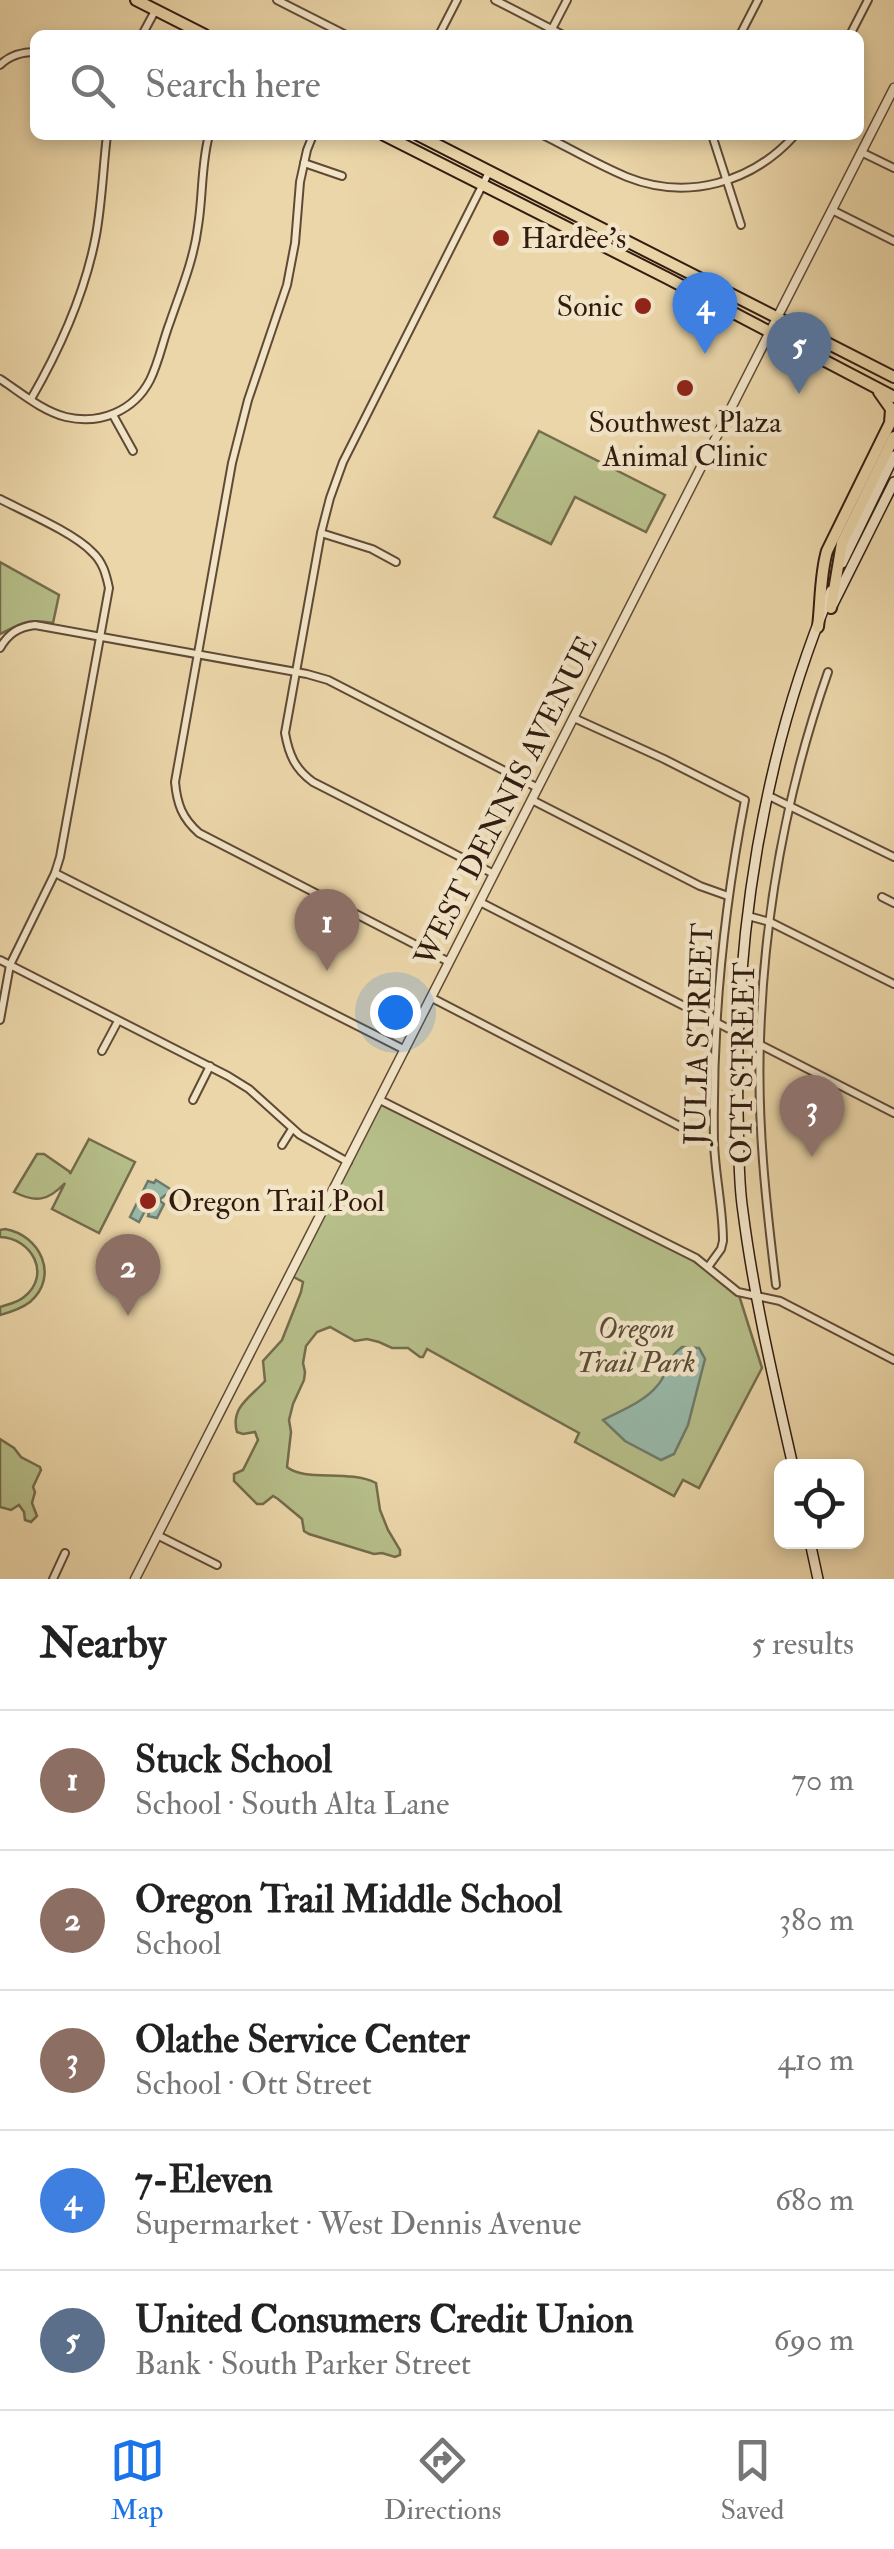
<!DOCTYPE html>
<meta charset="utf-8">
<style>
:root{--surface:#fff;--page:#f6f6f6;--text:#222;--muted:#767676;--line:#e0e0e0;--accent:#1a73e8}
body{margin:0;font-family:"IM FELL Double Pica",serif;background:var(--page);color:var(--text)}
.controls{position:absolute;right:30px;bottom:30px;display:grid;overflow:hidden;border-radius:15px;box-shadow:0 5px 15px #0003}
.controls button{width:90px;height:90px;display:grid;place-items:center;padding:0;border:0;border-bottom:2px solid var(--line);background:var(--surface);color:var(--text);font:50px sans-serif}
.you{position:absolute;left:395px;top:1012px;width:35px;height:35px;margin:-25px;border:8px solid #fff;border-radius:50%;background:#1a73e8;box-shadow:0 0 0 15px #1a73e833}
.badge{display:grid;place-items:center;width:65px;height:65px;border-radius:50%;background:var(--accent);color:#fff;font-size:32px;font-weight:700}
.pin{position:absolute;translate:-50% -82px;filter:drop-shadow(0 2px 5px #0008)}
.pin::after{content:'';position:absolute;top:52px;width:35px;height:30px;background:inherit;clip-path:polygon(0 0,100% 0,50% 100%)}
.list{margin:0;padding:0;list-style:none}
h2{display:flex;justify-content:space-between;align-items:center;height:130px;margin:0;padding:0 40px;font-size:42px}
h2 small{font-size:32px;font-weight:400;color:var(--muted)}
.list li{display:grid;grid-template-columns:65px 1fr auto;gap:30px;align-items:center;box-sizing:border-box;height:140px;padding:0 40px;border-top:2px solid var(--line)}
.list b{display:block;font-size:38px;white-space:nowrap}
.list p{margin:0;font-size:32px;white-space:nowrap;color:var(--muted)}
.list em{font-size:32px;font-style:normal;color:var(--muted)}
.icon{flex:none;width:55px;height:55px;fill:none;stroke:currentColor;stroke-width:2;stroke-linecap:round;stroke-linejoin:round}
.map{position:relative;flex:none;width:894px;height:1579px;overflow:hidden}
.search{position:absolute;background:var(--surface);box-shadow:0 5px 15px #0003;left:30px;right:30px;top:30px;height:110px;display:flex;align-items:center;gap:25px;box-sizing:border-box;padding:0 35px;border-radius:15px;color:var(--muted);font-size:38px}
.sheet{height:830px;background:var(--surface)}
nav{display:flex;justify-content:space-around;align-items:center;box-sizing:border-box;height:140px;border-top:2px solid var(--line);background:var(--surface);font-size:28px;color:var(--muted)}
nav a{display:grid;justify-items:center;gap:5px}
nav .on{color:var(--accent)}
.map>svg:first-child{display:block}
</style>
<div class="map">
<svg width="894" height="1579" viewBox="0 0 894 1579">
<rect width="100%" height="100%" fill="#ebd6a9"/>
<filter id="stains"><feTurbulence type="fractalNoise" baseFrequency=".002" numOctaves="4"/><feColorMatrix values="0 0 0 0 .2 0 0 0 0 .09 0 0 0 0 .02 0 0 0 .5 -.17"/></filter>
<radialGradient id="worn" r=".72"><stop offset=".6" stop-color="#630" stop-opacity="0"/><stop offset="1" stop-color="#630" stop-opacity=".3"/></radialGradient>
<!-- green -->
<g fill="#b6be89" stroke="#746c4c" stroke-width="2.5">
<polygon points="539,431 665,495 646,532 575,497 551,544 494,517"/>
<path d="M0,562L59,595L53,623C26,618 21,624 0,634Z"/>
<path d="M380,1100L697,1258L738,1292L762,1368L699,1488L683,1480L674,1496L575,1442L579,1433L427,1349L423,1357H420L408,1348H392L379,1342L367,1339L355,1341L330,1327L317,1332L306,1346L303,1363L305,1372L304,1380L293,1404L289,1420L291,1432L287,1467C304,1482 349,1469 376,1483L380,1510L388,1530L400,1550V1555L395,1557L382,1553L374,1554L309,1534L304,1531L302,1519L278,1499L273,1496L263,1504H257L234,1481V1474L243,1470L258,1440L255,1432L243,1434L237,1432C230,1407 251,1397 265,1381L263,1361L282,1340L301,1292L303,1282L290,1275Z"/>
<path d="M89,1139L135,1162L99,1233L52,1209L65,1183C48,1201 36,1203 14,1192L37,1154H44L70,1172V1174Z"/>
<path d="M5,1229C40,1235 60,1276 30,1302C21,1309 11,1312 0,1315V1307C8,1304 17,1303 24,1297C52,1275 32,1238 0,1237V1230Z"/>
<polygon points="0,1439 14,1448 21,1457 40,1467 41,1470 33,1487 35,1492 32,1503 37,1516 31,1522 25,1520 24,1512 19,1505 11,1510 0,1507"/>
</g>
<!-- water -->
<g fill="#98b9a9" stroke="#6f7a6b" stroke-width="2.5">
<polygon points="156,1180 172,1190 159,1200 164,1204 157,1218 148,1216 149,1213 145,1211 139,1222 130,1217 142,1193 148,1195 143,1191 148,1181 154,1183"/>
<path d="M682,1347L699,1348L705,1359L688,1425L674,1454L661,1460L625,1441L603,1420C620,1411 644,1402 657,1386C670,1372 665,1359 682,1347Z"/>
</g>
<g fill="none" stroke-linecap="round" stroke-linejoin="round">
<!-- minor casing -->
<g stroke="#604a36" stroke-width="10">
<g id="minor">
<polyline points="277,0 346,35"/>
<polyline points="495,0 563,35"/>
<polyline points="552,29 567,0"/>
<polyline points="142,35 155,11"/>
<polyline points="439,35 457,0"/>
<polyline points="740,35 758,0"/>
<polyline points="850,35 868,0"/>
<path d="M0,65C10,55 21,52 35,52"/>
<path d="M313,135L307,150L300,182L295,243L287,285L248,400L232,463L175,782C177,804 182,818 199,833L449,962"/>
<path d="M543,135C571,149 598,165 627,177C687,201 752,183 795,135"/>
<polyline points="712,135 741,225"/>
<polyline points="861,152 894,168"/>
<polyline points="304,163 342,176"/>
<path d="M489,172L343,462L330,498L321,533L285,733C289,755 295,769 313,782L494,874"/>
<polyline points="832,210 894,241"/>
<path d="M0,379C20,392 42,411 66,417C100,425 134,411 150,380C159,362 163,340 170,322C181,290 194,259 198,226C203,196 201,165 209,135"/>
<path d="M31,399C61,347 85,294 96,235C102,202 103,168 107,135"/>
<polyline points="113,415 133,451"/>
<path d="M0,499C25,512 74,533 92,552C103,562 106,574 109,588L60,857L55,873L10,965L0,1020"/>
<polyline points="321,533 372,549 396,562"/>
<path d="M0,648C8,634 18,627 35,625L307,674L328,680L538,788"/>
<path d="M574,718L664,759L745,800C723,913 712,1027 714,1142C715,1175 723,1208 723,1241L721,1249L708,1267"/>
<polyline points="769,796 894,857"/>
<polyline points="532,800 700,886 728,896"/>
<polyline points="55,873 405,1050"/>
<polyline points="882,897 894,903"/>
<polyline points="480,902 894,1113"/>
<polyline points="748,916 770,922 894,984"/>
<polyline points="0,960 228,1076 249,1089 300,1135 348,1162"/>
<polyline points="432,998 714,1144"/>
<polyline points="102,1051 118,1021"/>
<polyline points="193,1100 210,1066"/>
<polyline points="380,1100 696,1258 738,1292 780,1301 894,1360"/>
<polyline points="282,1145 292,1129"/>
<path d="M776,1285C766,1204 757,1122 760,1040C764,916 787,789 828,672"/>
<polyline points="157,1535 217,1565"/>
<polyline points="53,1579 65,1553"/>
</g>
</g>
<!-- tertiary casing -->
<g stroke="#604a36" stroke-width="11">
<polyline id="tertiary" points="135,1579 894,88"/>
</g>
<!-- secondary casing -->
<g stroke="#311b0f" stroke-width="12">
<g id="secondary">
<polyline points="842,563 894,456"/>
<polyline points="833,604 894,482"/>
<path d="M793,1466C774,1382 754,1298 743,1212C738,1180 739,1146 738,1113C734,937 763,754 831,591"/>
<polyline points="810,1542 818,1579"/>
</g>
</g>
<!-- trunk casing -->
<g stroke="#311b0f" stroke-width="14">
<g id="trunk">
<polyline points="136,0 205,35"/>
<polyline points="384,135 667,278 894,397"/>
<polyline points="418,135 894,377"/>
<polyline points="831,608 842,543 894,437"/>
<path d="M818,627C821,602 820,575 827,551L890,423L891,409L879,392"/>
</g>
</g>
<!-- minor -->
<use href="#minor" stroke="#f2e4c7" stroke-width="6"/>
<!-- tertiary -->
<use href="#tertiary" stroke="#f2e4c7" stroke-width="8"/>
<!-- secondary -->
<use href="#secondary" stroke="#f2e4c7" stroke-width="9"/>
<!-- trunk -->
<use href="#trunk" stroke="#ebd6a9" stroke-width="10"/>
</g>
<!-- markers -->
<g fill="#8f2418" stroke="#f2e4c7" stroke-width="4">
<circle cx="501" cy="238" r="10"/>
<circle cx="643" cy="306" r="10"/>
<circle cx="685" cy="388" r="10"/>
<circle cx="148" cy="1201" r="10"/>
</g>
<g text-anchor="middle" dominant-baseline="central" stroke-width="9" stroke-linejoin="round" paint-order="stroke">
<!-- poi labels -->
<g font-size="30" fill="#311b0f" stroke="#f2e4c7" text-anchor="start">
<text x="521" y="238">Hardee's</text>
<text x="623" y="306" text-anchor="end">Sonic</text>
<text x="685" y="422" text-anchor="middle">Southwest Plaza<tspan x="685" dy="34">Animal Clinic</tspan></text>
<text x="168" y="1201">Oregon Trail Pool</text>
</g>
<!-- street labels -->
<g font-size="30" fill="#311b0f" stroke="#f2e4c7">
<text transform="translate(506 801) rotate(-63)">WEST DENNIS AVENUE</text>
<text transform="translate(699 1034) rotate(-88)">JULIA STREET</text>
<text transform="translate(743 1063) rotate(-89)">OTT STREET</text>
</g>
<!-- park labels -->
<g font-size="30" font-style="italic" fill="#594c34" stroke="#f2e4c7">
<text x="636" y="1328">Oregon<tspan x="636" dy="34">Trail Park</tspan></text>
</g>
</g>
<rect width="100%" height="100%" filter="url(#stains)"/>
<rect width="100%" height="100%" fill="url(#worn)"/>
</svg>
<div class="controls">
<button><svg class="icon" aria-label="locate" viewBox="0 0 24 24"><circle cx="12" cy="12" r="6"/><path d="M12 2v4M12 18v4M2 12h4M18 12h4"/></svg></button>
</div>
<div class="you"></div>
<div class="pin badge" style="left:327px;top:971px;background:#8d6e63">1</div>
<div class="pin badge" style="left:128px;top:1316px;background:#8d6e63">2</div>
<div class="pin badge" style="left:812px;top:1157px;background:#8d6e63">3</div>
<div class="pin badge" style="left:705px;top:354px;background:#3f7fe0">4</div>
<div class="pin badge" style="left:799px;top:394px;background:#5c6f8a">5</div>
<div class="search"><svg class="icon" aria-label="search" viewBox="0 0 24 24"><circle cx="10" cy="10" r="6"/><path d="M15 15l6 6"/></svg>Search here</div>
</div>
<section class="sheet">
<h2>Nearby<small>5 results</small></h2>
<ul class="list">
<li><span class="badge" style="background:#8d6e63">1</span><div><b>Stuck School</b><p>School · South Alta Lane</p></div><em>70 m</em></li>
<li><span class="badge" style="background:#8d6e63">2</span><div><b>Oregon Trail Middle School</b><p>School</p></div><em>380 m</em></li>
<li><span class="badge" style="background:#8d6e63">3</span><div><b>Olathe Service Center</b><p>School · Ott Street</p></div><em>410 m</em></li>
<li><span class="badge" style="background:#3f7fe0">4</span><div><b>7-Eleven</b><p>Supermarket · West Dennis Avenue</p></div><em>680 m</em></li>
<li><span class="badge" style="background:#5c6f8a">5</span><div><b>United Consumers Credit Union</b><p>Bank · South Parker Street</p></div><em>690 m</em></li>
</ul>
</section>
<nav>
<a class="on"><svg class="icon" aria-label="map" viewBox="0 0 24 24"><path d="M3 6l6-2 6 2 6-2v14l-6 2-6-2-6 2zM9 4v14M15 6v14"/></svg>Map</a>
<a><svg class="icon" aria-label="directions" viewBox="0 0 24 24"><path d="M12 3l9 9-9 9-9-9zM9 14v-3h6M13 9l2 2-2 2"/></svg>Directions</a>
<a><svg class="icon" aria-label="saved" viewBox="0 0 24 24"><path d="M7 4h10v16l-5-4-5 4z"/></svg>Saved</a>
</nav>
